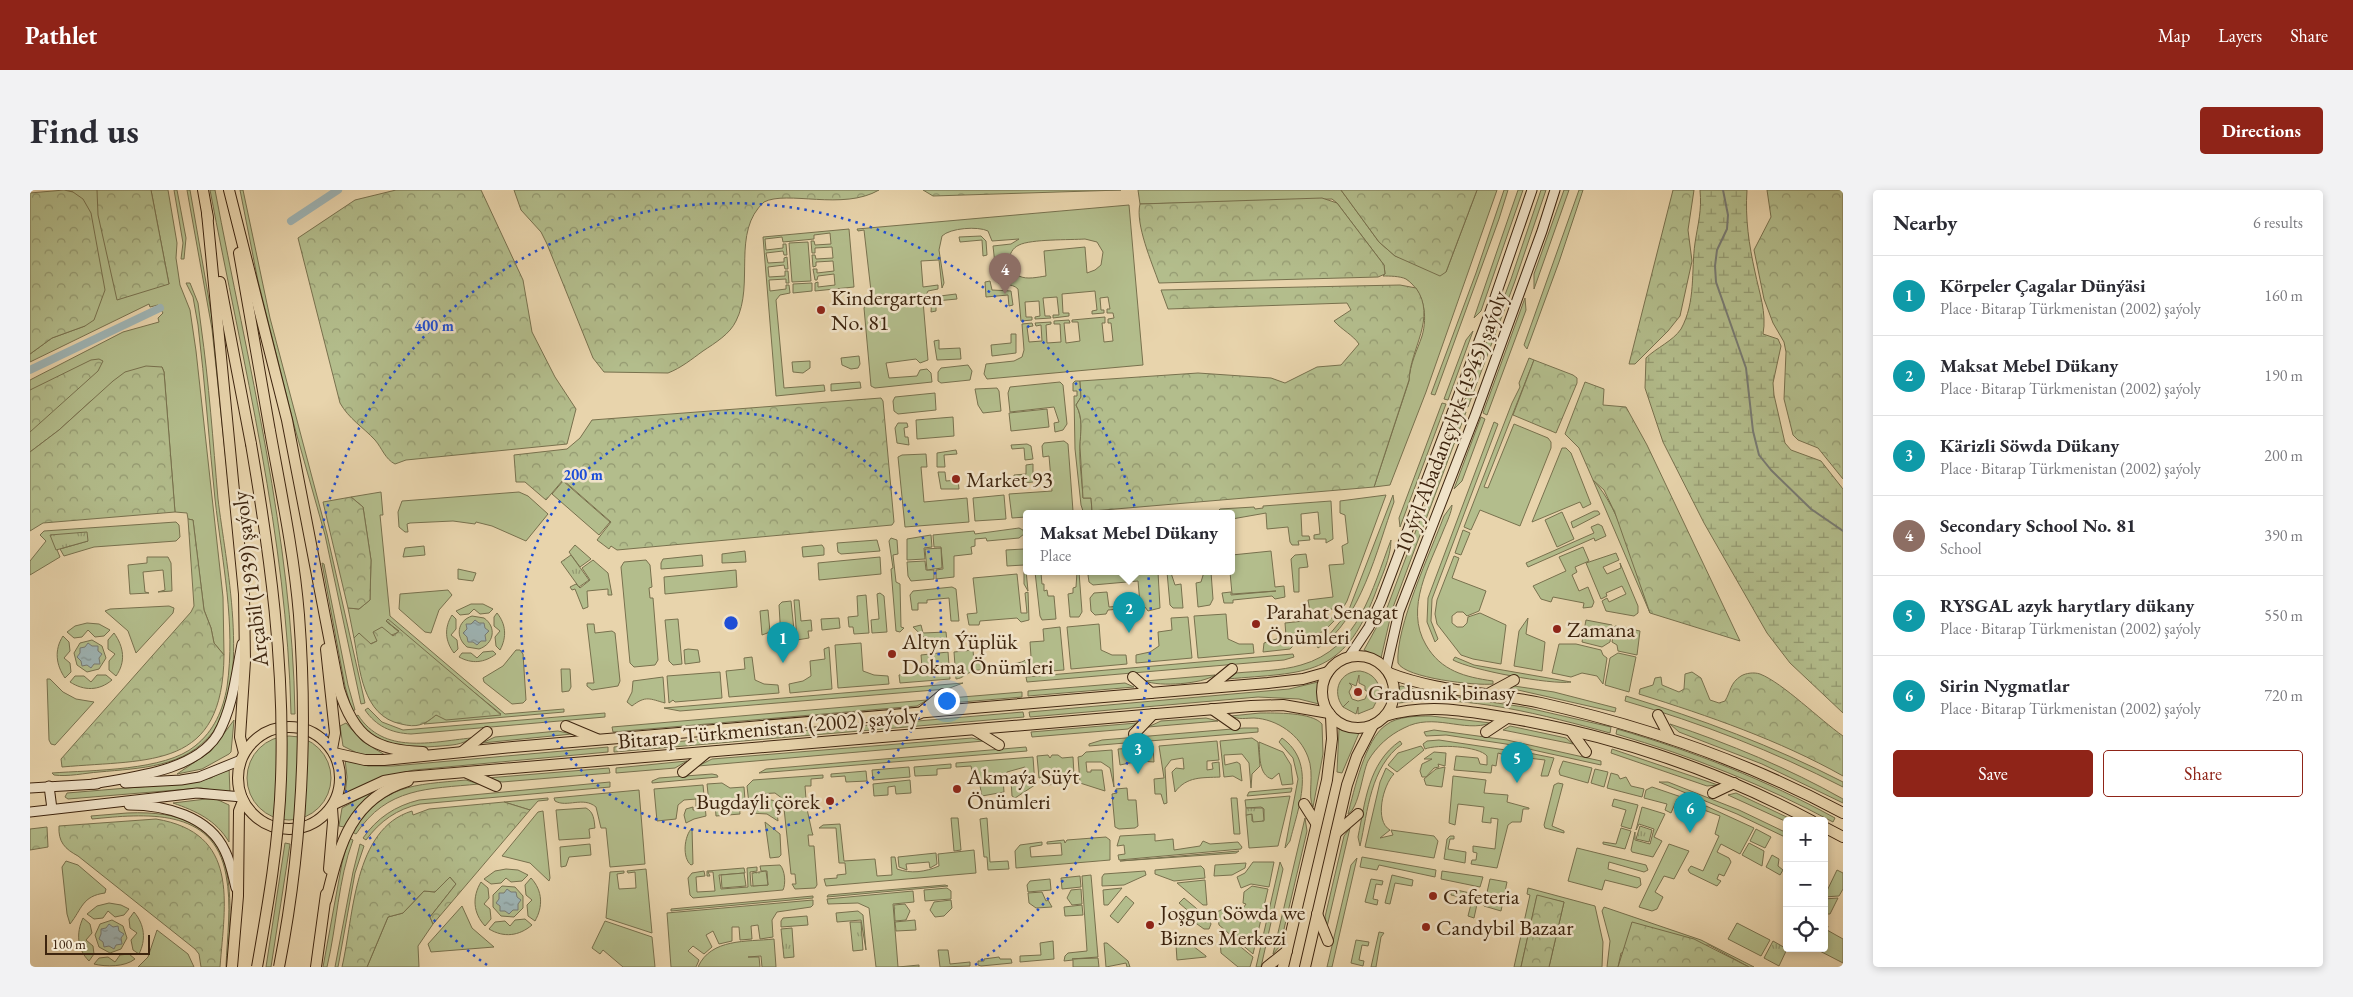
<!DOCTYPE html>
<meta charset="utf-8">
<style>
:root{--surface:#fff;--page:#f2f2f3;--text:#2b2b33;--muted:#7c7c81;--line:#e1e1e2;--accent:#8f2418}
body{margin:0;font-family:"EB Garamond",serif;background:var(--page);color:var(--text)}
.controls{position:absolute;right:15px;bottom:15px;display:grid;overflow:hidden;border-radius:5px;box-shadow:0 2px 8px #0003}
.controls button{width:45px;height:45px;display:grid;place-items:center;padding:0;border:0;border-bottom:1px solid var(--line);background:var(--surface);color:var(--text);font:25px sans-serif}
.scale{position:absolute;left:15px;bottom:12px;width:105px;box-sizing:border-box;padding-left:5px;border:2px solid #3e250f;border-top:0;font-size:14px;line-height:18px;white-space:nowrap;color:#3e250f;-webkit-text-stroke:4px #f0e3c9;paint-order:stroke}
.you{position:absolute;left:916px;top:510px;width:18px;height:18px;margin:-12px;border:4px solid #fff;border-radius:50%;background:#1a73e8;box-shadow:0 0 0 8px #1a73e833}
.badge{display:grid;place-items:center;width:32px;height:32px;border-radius:50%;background:var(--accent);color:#fff;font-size:16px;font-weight:700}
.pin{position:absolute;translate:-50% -41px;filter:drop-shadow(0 1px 2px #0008)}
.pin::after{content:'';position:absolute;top:26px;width:18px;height:15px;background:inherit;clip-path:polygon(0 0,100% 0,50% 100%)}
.popup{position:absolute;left:993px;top:320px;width:212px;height:65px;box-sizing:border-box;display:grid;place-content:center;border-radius:5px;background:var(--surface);filter:drop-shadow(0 1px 4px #0005);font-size:16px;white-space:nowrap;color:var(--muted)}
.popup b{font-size:19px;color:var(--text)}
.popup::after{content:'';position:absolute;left:50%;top:100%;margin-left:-10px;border:10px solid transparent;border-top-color:var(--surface)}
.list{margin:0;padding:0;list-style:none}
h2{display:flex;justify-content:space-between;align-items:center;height:65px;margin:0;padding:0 20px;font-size:21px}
h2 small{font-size:16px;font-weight:400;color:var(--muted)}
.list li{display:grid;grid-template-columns:32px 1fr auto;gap:15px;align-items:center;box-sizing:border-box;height:80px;padding:0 20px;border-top:1px solid var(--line)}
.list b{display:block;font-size:19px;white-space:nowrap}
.list p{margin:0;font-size:16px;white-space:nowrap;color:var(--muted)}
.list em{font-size:16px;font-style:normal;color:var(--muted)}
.actions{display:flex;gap:10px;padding:15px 20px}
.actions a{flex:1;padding:11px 0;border:1px solid var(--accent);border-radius:5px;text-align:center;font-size:18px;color:var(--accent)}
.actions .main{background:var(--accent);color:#fff}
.icon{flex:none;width:28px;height:28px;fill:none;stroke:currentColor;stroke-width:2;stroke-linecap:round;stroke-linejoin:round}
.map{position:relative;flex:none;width:1813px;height:777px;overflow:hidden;border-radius:5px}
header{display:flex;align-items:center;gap:30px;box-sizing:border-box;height:70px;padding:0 25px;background:var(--accent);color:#fff}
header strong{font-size:24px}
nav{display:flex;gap:28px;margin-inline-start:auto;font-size:18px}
.intro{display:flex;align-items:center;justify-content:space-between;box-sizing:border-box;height:120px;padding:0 30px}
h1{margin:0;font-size:35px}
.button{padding:12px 22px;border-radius:5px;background:var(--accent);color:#fff;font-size:18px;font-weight:700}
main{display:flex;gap:30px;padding:0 30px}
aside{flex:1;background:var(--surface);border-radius:5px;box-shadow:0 2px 8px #0003}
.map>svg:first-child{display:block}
</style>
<header>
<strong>Pathlet</strong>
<nav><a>Map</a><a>Layers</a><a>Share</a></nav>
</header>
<div class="intro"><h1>Find us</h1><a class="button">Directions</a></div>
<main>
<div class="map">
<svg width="1813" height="777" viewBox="0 0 1813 777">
<defs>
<pattern id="forest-crowns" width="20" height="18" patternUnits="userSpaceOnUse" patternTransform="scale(1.25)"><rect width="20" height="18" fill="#b3bd8c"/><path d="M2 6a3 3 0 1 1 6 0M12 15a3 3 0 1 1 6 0" fill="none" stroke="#939971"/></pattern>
<pattern id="wetland-marsh" width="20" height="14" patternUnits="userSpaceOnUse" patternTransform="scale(1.25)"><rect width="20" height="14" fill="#b3bd8c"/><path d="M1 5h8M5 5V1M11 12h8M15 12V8" fill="none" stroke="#939971"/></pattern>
<pattern id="park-tufts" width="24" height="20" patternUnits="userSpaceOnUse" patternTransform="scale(1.25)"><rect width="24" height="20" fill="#b3bd8c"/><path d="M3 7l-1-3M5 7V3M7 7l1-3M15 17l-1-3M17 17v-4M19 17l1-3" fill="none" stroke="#939971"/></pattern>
<pattern id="water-ripples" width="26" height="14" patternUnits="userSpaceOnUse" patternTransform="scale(1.25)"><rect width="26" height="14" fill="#9eb5b6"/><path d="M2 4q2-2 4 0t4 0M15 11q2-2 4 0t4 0" fill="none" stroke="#829392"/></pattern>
</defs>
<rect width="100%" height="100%" fill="#e8d4ac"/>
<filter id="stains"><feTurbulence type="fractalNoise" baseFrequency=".004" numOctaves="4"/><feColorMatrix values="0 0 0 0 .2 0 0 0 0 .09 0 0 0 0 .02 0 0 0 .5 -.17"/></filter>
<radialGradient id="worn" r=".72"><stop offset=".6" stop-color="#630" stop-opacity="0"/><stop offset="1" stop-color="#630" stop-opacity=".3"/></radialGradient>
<!-- grass -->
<g fill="#b3bd8c" stroke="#78714e" fill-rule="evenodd">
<polygon points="34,0 67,0 139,94 121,0 138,0 147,53 146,68 150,95 160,120 166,161 193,407 194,465 184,453 181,438 174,420 163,330 158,329 157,323 145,322 134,182 132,177 62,210 29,240 0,262 0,190 93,142 129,132 128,128 133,123 128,115 120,117 119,114 0,172 0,164 22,148 55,136 43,2"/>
<polygon points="144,0 147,0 156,48 154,69 151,69 153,53"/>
<polygon points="157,0 160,0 184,139 203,338 182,139"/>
<path d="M180,0H185C218,174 262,347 265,524H261C257,347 213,174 180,0Z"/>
<polygon points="210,0 213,0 240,128 297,344 335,513 331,514 295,345 264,235 228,91"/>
<path d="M1108,0H1311L1349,52L1365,66L1416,82L1447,0H1467L1396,202L1360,295L1344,297L1379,191C1380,173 1387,161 1392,146C1398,126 1394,101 1376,89C1370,86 1359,86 1353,86L1355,84L1354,75L1307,13L1302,9L1110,14Z"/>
<polygon points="1474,0 1478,0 1469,29 1405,205 1401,204 1446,83"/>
<polygon points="1488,0 1493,0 1451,121 1444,128"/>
<polygon points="1511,0 1516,0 1485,91 1438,217 1433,215 1481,89"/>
<polygon points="1534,0 1539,0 1504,99 1504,84"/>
<polygon points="1549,0 1553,0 1529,72 1497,159 1494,155"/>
<path d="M1099,15L1113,175L957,189L954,184L956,174L984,171L992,167L994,160L992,134L1002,133L1003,136L997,137L999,152L1012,151L1011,135L1006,136L1005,133L1021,132V134L1016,135L1017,153L1031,152L1030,134H1024V131L1039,130L1040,133H1034L1036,153L1050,151L1048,132H1042V130L1075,127V133H1072L1074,152L1083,151L1081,133H1078V129L1084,128L1083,123H1077V119H1080L1078,107L1070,108L1071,120H1074V123L1062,124V121L1067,120L1065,101L1032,104L1033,123H1039V126L1023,128V125H1029L1027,107L1013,108L1015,126H1020L1021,128L1005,129V127L1010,126L1009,111L995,112L996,127H1002V130L991,131L988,99C981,92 973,97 967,92L963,56L981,54L989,49L962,51L958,41C948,36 920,38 912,46L909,60L914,93L912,98L909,70L891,71L893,97L908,95V99L898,101L893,111L898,170L890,173L886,169L856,173L859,188L887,186L890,180L897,179L901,183L902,192L845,198L841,196L834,118L841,101L834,40L828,41L827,39ZM1055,49L1067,52L1073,62L1071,75L1065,80L1057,83L1055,57L1014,61L1016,86C1008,87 997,90 989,86C976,80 976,61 989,55C1001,49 1040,50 1055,49Z"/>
<polygon points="819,39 824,97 785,101 785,93 788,92 788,97 805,95 804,84 788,86 787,90 785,90 783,79 787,79 787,83 804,81 803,71 786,72 786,76 783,77 782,65 785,65 786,69 803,68 802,57 785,58 785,63 782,63 781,51 784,51 785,55 801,54 800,43 784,45 784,49 753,52 752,47 735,49 736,60 753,58 753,54 756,54 757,65 754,65 753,61 736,63 738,73 754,72 754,68 757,67 758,79 755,79 754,75 738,77 739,87 755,86 755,81 758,81 759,93 756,93 756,89 739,90 740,101 756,99 756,95 759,95 760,103 750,105 746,110 754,198 794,195 795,201 746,206 733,47"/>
<polygon points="951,46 956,51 957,65 953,66 952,50 930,52 929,47"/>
<polygon points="778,52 781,91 762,92 759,53"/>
<polygon points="960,91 962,100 981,101 983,115 979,116 978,105 956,107 955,92"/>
<path d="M156,93H160L168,113L171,136C179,193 183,251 188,309C195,369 222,491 183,542C155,578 110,578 69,582C55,583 38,587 24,585L22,583C62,580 135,581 165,556C184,541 193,520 197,497C206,434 192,371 185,309C179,251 175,193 168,135L163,107Z"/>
<polygon points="782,93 782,101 763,103 763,94"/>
<polygon points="926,104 927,109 906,111 906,121 901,122 902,107"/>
<polygon points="1495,108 1496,120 1457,225 1453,223"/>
<polygon points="1443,141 1418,210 1414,209 1436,150"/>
<polygon points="981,144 986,144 986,163 962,166 961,155 981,153"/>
<polygon points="909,150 909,159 930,158 931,169 907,170 904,151"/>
<polygon points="829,166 830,174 828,178 821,179 812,175 811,168"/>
<polygon points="1499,168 1504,170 1454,297 1458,298 1484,234 1518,248 1521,252 1521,258 1490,336 1450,320 1441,340 1434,337 1482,213 1490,197 1489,193"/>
<polygon points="780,171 780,178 773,183 763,182 762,172"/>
<polygon points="938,175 942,181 940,190 911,193 908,191 908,182 911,178"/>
<path d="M1045,191H1050L1051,207L1046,215C1053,228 1051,241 1050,255C1049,272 1052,290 1053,308H1061L1062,321H1053L1051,315L1045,259L1044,206H1047V201H1043V193Z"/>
<polygon points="830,192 831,198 801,201 801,194"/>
<polygon points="1030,192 1033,195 1037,234 1033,240 1025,242 1024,233 1029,232 1024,217 980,222 978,203 980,197"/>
<polygon points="967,198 969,201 971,221 953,223 948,215 945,199"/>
<polygon points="905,203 906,220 868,224 864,221 863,211 865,207"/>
<polygon points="1412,213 1416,214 1370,337 1369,328"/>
<polygon points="1017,219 1019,237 981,241 979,223"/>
<polygon points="1431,220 1436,222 1362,420 1351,468 1334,460 1357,418"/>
<polygon points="923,227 924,246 887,249 886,230"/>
<polygon points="1451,227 1455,229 1432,291 1424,299"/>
<polygon points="1464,232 1468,234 1402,409 1401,431 1408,449 1405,452 1397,432 1398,408"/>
<polygon points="868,233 877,233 878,237 874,238 875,247 878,247 879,255 867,253 865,238"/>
<polygon points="1034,251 1038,254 1043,321 1029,324 996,324 996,327 982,328 979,304 1022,301 1019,266 1013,267 1012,256 1014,253"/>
<polygon points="997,254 1001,256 1003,269 995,270 994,258 982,259 981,255"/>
<polygon points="1532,258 1536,258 1541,263 1561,314 1553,318 1550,312 1502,332"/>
<polygon points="926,260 927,264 914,265 915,277 907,277 907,263"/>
<polygon points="896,264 897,277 891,277 894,312 937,308 939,332 875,337 868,267 872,265"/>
<polygon points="1003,274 1003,292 985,294 984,285 996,284 996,275"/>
<polygon points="908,282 915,282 916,291 928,290 929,299 911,299"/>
<path d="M1563,290C1592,320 1606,383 1620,423Z"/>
<polygon points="533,291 580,332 569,345 522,304"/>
<polygon points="351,302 353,325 350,325 360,426 475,524 534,519 534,522 394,534 406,525 439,527 471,524 356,431 369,442 340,454 329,443 324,448 318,418 329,419 340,410 341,370 333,317 321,307"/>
<polygon points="489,302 498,306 518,324 496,351 462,336 446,332 445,334 423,331 380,333 377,334 378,342 375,342 369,337 368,322 372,311"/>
<polygon points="974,305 976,329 945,331 943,308"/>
<polygon points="1356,305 1317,411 1309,425 1302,419 1280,421 1278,410 1303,407 1299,375 1314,374 1312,356 1318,353 1315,325 1310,323 1310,311"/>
<path d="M1363,305L1364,312C1347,358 1331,431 1288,458L1285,452L1299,445L1318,422Z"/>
<polygon points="1301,311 1303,349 1296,353 1296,349 1284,349 1284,345 1290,344 1288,322 1271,324 1272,346 1279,346 1280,350 1268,351 1269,355 1262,355 1260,352 1258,337 1237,339 1236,323 1202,329 1202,324 1185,324 1190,319 1224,317 1225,319 1233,318 1233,316"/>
<path d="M1422,315C1422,321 1417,332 1414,339C1400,375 1374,418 1396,455C1411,481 1435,487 1463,491V494C1446,496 1375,488 1368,473C1365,438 1401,361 1414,326Z"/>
<polygon points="1564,321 1568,321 1570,324 1543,338 1541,332"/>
<polygon points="1532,322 1544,349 1527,357 1515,330"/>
<polygon points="146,332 149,335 150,347 146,351 64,357 34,366 30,359 58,351 21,345 30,367 0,385 0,371 16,351 10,345 14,341"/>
<polygon points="1568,334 1572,336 1576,346 1565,351 1564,348 1498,377 1496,373 1564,343 1561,337"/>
<polygon points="989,338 993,340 994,344 989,348 957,351 956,348 945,349 945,356 941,357 942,364 924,366 924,387 906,389 906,380 913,379 911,357 904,357 903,345 944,341 945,344"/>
<polygon points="1433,340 1440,343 1431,365 1425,363"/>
<polygon points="901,345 902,357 894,358 895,369 877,370 877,349"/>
<polygon points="861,348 867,350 868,364 863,365 866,392 870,394 871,437 874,438 870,442 866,441 861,379 863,378 859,351"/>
<polygon points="847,350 850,361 811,364 808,362 807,353"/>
<path d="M1361,350C1361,368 1351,387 1345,404C1313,488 1276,482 1197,489L1206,483C1227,481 1251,481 1271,475C1329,459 1342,399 1361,350Z"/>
<polygon points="545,355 561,369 550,377 539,362"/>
<polygon points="792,355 794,358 794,365 773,367 772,357"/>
<polygon points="394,356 395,365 373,367 375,358"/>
<polygon points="1553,357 1559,371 1545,377 1547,382 1542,385 1549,401 1558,397 1564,412 1562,417 1553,418 1554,413 1523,407 1521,412 1511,409 1503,396 1536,381 1529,367"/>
<polygon points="994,359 998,401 994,394 994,375 977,376 976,360"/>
<polygon points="715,361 716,372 692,373 692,364"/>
<polygon points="1241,361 1245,397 1254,396 1255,407 1245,409 1242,406 1203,410 1203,413 1194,413 1192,403 1201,402 1201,405 1246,401 1202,404 1200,382 1202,365"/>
<polygon points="1586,363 1589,370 1573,377 1577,384 1591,378 1590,373 1608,416 1608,423 1604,426 1576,421 1572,411 1577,408 1579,412 1596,404 1592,396 1576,403 1577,406 1571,409 1556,373"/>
<polygon points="1276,364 1278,377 1269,378 1269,402 1264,402 1261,369 1265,365"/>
<polygon points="672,365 673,376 631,379 631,373 633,369"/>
<polygon points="1424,366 1429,368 1422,388 1456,401 1449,421 1437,426 1433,422 1427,422 1422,426 1422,433 1427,437 1433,437 1437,433 1438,427 1450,423 1476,435 1471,474 1443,469 1431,465 1407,434 1405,424 1407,410"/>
<polygon points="117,367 138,367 141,373 142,401 128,402 135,400 133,380 113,382 115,402 119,403 100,404 98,375 117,373"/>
<polygon points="850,367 851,384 789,390 788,373"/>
<polygon points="563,370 578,383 582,405 578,405 578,399 557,401 558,417 553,419 545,399 542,400 540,397 546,394 550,398 560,390 552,378"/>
<polygon points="616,370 620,375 622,397 619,398 620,408 623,408 628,470 625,475 604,477 600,473 591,377 594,372"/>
<polygon points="895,371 896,380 904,380 904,389 881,391 878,386 877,372"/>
<polygon points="292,373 294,374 318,495 325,520 322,521 315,496"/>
<polygon points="428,379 446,383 443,391 428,389"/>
<polygon points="706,380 707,397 635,404 634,387"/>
<polygon points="1005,382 1013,382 1011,383 1012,394 1014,394 1014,401 1017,400 1018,406 1024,406 1026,429 1012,430 1010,426"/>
<polygon points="1047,382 1049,382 1052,422 1049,427 1040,427 1038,404 1043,403 1043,398 1046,397"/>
<polygon points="1063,382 1128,382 1130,418 1118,421 1115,417 1078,420 1076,424 1065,425 1061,421 1060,408 1064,403 1077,402 1079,417 1110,414 1108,391 1063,395 1059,392 1058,385"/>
<polygon points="1137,382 1141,383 1145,395 1151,394 1153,418 1143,418 1140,415"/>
<polygon points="1174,382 1181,382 1183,409 1180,415 1168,417 1166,393 1171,392"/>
<polygon points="987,384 991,423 997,423 995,403 998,402 999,430 991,432 987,428 950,431 949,435 939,435 937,424 947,423 943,388"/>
<polygon points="922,397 926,399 929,431 921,431 919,408 897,410 897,413 888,413 888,420 882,420 880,405 883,401"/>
<polygon points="418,400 422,405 409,420 401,443 395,442 369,419 370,404"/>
<polygon points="850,403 854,406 857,442 842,443 841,430 849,429 847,404"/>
<polygon points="836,405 839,443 824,444 823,437 819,437 818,427 828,426 827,406"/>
<polygon points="764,410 769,410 771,431 781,430 782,441 778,441 779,448 767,450"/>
<polygon points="761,411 765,450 755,450 751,448 749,415 752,412"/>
<polygon points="441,414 453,414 463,419 459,423 450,424 444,419 439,424 430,425 426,421"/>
<polygon points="139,416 144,418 143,423 106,463 98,441 75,421 80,419"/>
<polygon points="738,420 740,442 732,445 730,421"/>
<path d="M467,423C476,434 477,447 470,460L466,456L465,447L470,441L464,436V427Z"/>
<polygon points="1196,424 1198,449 1209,454 1223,454 1224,463 1168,468 1164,426"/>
<path d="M422,425L426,429V439L421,445L427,450L428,459L424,463C415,451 414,438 422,425Z"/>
<path d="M442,426L454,428C467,437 464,454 449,459L437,457C425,447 427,431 442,426Z"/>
<polygon points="1158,427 1162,468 1106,473 1106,465 1120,462 1129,456 1128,442 1142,440 1141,428"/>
<polygon points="809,428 810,438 792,440 791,429"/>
<polygon points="1302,428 1305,430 1294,441 1267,452 1260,459 1233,462 1234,453 1256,446 1255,433"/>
<polygon points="1498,428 1496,444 1515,452 1512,481 1484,476 1489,441"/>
<polygon points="648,429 652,474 643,475 639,471 635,430"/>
<polygon points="1556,430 1582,435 1580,452 1572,457 1552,452"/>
<polygon points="57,433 69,434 80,440 74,446 65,447 58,440 52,447 44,448 37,442 45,436"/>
<polygon points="557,434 564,434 565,443 582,441 585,443 590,491 588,496 562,500 557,496 557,493 564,493"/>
<polygon points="1069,434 1071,460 1082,465 1096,465 1097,474 1041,479 1037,437"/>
<polygon points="891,435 893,443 916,442 917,452 900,453 883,437"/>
<polygon points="1585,436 1610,441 1607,465 1588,461 1587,455 1582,452"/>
<polygon points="1030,437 1034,480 979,484 978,475 992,472 1001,467 1000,452 1014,451 1013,439"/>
<path d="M84,443C94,457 96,472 86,486L79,480V471L85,464L78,459V450Z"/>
<path d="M33,446L39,452L40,461L34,468L40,473L41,482L35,488C26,475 24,460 33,446Z"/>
<polygon points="62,450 72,456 76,468 69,479 57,482 47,475 44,463 50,453"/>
<polygon points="831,453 833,481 844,485 858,486 859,494 808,498 805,455"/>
<polygon points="1529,454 1546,454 1571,460 1573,465 1577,468 1573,494 1567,486 1552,483 1541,487 1522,483"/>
<polygon points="799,457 802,499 760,503 759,494 773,491 781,486 780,471 795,469 794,459"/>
<polygon points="658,459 668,460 670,472 655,474 654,460"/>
<polygon points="486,460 490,460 493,464 496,510 493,513 482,514 454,492 453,488 473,476"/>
<path d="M943,460L944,472L968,476V485C959,483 950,477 941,482C934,485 933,488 926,489L924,462Z"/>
<path d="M463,461L466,464C454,473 442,474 429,467L432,463H441L447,468L453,462Z"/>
<polygon points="918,462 920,489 870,493 869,485 883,482 892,477 891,465"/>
<polygon points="1588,463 1606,467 1599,502 1575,495 1580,468"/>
<polygon points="1263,464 1264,467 1254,470 997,492 996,487"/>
<polygon points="722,467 725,490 734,494 748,495 749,503 699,507 696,481 715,479 714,468"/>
<path d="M1425,467L1444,475L1541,492C1521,495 1441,480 1423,470Z"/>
<polygon points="531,479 540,479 541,497 539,501 532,502"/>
<path d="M1330,481C1343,483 1350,492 1350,504L1343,518L1328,524V517L1326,524L1313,517L1319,511L1313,517C1301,501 1310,481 1330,481ZM1329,485V493L1335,496V500L1338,502L1335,509L1328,511L1322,509L1319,502L1322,496L1319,493L1326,496Z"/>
<polygon points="690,482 692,508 645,512 643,510 639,513 637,486"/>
<path d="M67,485H76L82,490C69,501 54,501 40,492L45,486H54L61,492Z"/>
<path d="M1185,485C1172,494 1130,497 1115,491Z"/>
<path d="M633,487L635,513C620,509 616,505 602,516L597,512L602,502L603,491Z"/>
<polygon points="17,489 20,489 33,502 46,509 64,512 25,555 21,554 19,550"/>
<polygon points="1288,492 1289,514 1269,509 1228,507 1000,527 999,522 1259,499"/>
<polygon points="933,493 917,499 650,521 634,518"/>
<polygon points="1095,493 1104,497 998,506 998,501"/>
<path d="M1371,496L1406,504L1494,517L1581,537L1580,543C1517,526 1434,503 1369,513V497Z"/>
<polygon points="1484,496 1524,502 1586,518 1585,522 1479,498"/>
<polygon points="992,502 992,507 908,514 920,508"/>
<path d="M1596,506C1671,529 1743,556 1813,592V597C1743,561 1671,533 1595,511Z"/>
<polygon points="897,510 887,516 583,542 582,537"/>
<path d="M338,518L352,532L373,540L575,523V527L381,544C361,543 346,536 335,520Z"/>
<polygon points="993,522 994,527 584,562 584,557"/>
<path d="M1230,523C1245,523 1282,522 1292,534L1293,564L1283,617C1277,606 1285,584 1278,567C1270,545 1247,529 1224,528C1216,528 1209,530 1201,526Z"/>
<path d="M328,525C354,565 401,552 441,548C432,555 422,555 411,556C374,559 349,558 325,527Z"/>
<path d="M1401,526L1461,533C1433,543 1404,522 1374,538C1359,545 1346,557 1338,571C1332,584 1329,618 1318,624C1324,601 1335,549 1356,535C1367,526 1388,526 1401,526Z"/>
<polygon points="1176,528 1188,531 1118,537 1131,531"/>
<polygon points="204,530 201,562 199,564 172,579 147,584 181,561"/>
<polygon points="316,533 332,551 355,565 352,567 331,565 313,556 310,536"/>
<polygon points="1107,533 1098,539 1002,547 1001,542"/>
<path d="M1640,534C1700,554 1758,578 1813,609V613L1732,574L1649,542Z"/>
<polygon points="1480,536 1536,548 1543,554 1473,540"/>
<polygon points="1214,538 1228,538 1228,542 1059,556 1059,554 1072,550"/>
<polygon points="1309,539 1329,543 1312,583 1307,582"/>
<path d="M1587,539C1663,561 1736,590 1805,628L1803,632C1734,595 1662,566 1586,544Z"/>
<polygon points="1404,540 1477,550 1571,571 1571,575 1476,554 1416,545 1396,546 1394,542"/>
<polygon points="528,541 542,544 452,553 465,547"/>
<circle cx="259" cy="588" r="42"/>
<polygon points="942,548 954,551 668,576 682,569"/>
<polygon points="1222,548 1228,552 1230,576 1222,584 1221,598 1219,573 1212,564 1194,565 1195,575 1207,572 1210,574 1212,591 1203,586 1194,587 1190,551"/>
<path d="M1252,548C1287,573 1268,618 1260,651L1255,658L1268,589L1263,568L1249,552Z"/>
<path d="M1409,550L1489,562L1487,575L1480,574L1481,567L1468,563L1466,576L1462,575L1461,583L1424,580L1426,566L1448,568L1450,574L1457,575V566C1449,556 1407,554 1395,559L1393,554L1397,551Z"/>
<path d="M1187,551L1189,570L1177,571V580L1183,579L1182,573L1189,572L1190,587C1172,588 1157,586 1145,602L1142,582L1146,578L1154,579L1153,568L1141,570L1135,578L1137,613L1134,614L1131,604H1125L1124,589L1134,588L1129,556Z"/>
<path d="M1370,551L1372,554C1340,577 1338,621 1330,656L1328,647C1335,613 1338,573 1370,551Z"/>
<path d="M1229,552L1253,562L1261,575L1263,594L1252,595L1249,583L1242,589C1228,585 1230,564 1229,552Z"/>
<polygon points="1123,556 1124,572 1110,571 1108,558"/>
<polygon points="1391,556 1394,560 1367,582 1358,575 1368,563"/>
<polygon points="578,557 578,562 384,580 349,588 315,605 317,587 315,569 338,576 363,576"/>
<polygon points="996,557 997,561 729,583 736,579"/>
<polygon points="1103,558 1104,572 1090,575 1088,559"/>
<polygon points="1582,559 1688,595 1677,596 1581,563"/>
<polygon points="1082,560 1084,597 1080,578 1071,572 1056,572 1057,582 1061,582 1061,580 1072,580 1075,601 1050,593 1048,567 1052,566 1056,562"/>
<polygon points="1404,562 1416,563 1415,576 1408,574 1409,577 1404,578 1396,587 1392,587 1390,581 1392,574 1402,569 1394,569"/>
<polygon points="1499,563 1524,568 1518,586 1511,586 1515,570 1498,568"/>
<polygon points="1018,565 1020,568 1022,565 1028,565 1032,568 1043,567 1044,585 1039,586 1039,593 1016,595 1015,588 1009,588 1007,566"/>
<polygon points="1003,567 1005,595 985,608 982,606 981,590 986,585 996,587 995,577 977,582 973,589 974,602 952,606 947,581 942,581 941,576 926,577 926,573"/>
<polygon points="657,571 645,578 586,583 586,578"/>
<polygon points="1533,571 1562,578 1558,593 1530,585 1529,581"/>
<polygon points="921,574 921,578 907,579 907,585 885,586 884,577"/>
<polygon points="199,577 200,603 171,598 38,609 35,607 37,603 157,593 181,588"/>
<polygon points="879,577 880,587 843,590 842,580"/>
<polygon points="1415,577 1412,597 1396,595 1394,589 1406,579"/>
<polygon points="579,578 580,583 472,592 457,588"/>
<path d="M1356,578L1364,584C1353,595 1344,631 1360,640L1350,648L1363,645L1361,640L1404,646L1408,651L1404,668L1335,657L1350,592Z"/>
<polygon points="1565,579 1578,582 1574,597 1561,593"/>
<polygon points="836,581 837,591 816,592 815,586 801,587 801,584"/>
<polygon points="1581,583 1588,585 1590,589 1596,587 1601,596 1614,599 1612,607 1577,598"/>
<polygon points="682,584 687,585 688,587 622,593 622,591 629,588"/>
<polygon points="793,585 793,588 781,589 781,596 775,596 776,609 774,609 774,619 777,619 782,642 783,645 778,645 779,656 784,656 787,695 785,698 765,699 762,694 766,694 765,684 761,684 753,609 745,603 727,604 728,615 732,615 732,611 742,610 746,612 748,631 737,624 720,623 717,596 723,590"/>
<polygon points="1423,586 1456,590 1454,603 1478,605 1477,612 1499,618 1499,619 1493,619 1491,632 1482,632 1478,635 1467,678 1441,674 1442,670 1446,670 1447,663 1443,662 1443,656 1465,659 1468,629 1461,628 1461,633 1452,632 1454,617 1428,614 1425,635 1419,633"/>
<path d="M436,590L449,594C398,599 357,597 326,644L322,642C353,594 383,595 436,590Z"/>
<polygon points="880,590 881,603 866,604 865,596 858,597 858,605 844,606 843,594"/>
<path d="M580,592V597L390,614C367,619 350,631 336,650L333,648C347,628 365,616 389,610Z"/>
<polygon points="1629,592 1638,592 1709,620 1757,643 1757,648 1707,624"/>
<polygon points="692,593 700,598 714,597 715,610 709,611 710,624 686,626 685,613 679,613 677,594"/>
<polygon points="1528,593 1533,594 1522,636 1534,641 1534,643 1515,638 1514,635 1524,595"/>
<polygon points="673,595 676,626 664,629 656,633 654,625 656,619 663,617 663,620 666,620 666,609 654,610 648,615 646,629 627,631 624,599"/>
<polygon points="1622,597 1666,612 1664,616 1647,609 1641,623 1635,620 1637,614 1614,608 1616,600"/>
<polygon points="1097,598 1098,610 1106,610 1108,636 1105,638 1089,639 1085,637 1082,604 1087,603 1086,599"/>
<polygon points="1262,598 1261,602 1217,606 1219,602"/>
<path d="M609,600L615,674L580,677L576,638H571L566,617C553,606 537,618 525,611L524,608Z"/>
<polygon points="343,601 344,603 329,616 314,637 309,636 312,618"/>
<polygon points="1706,603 1765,631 1757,632 1698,605"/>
<polygon points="1260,606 1248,656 1219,658 1216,625 1222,624 1222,631 1234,630 1234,619 1231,617 1216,618 1215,610"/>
<polygon points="518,608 518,610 508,611 500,620 474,612"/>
<polygon points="1201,608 1207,608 1210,644 1204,644"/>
<path d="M176,609H186L199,615V652C186,630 166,621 143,613Z"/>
<polygon points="1584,609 1608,615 1601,639 1591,636 1596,620 1582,616"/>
<polygon points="1676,616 1724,638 1710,664 1691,654 1687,662 1699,668 1701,672 1694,686 1689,684 1687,689 1691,691 1687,696 1660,683 1658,680 1661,676 1673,681 1689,646 1685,644 1690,626 1674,620"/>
<polygon points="1612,617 1635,624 1624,647 1632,651 1623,667 1602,662 1601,660 1605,642 1605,650 1620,654 1624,639 1609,634 1606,640"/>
<path d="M556,618C564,622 564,630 565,638L559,639L560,648L529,650L526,620Z"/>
<polygon points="513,621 520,688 519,691 500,673 472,666 508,622"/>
<path d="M97,623C211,618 202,690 198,777H196C197,747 202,715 196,685C184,616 114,624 62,629L61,626Z"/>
<polygon points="921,628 928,628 931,660 924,661"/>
<polygon points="957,628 960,672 978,671 979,679 958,680 957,667 954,667 950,629"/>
<polygon points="1275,628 1277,641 1250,756 1243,764"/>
<polygon points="735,632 750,644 751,665 749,667 740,668"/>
<path d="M810,634L814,671L845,669L847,686L862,685L861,667H865L867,679C881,684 895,682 909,676L908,664L944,660L946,683L796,696L794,689L807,688V685L816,684L815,673H809L806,638H789L793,635Z"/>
<path d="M662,638L663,674L661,675C652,668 654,646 662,638Z"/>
<polygon points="1320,638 1297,737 1295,727 1314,646"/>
<polygon points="1591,638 1601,641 1595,659 1573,654 1573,652 1586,654"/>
<polygon points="1726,639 1741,647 1735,658 1720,651"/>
<polygon points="1125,644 1125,651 1143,649 1144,660 1170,656 1173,651 1180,654 1208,652 1212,657 1211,659 1089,670 1088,665 1095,664 1094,655 1087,656 1090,646"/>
<polygon points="1420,646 1424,646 1424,649 1420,649 1418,659 1436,662 1435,673 1414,669 1417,649"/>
<polygon points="1076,647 1080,650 1080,670 986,678 985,661 990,655 1012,652 1012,655 1000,657 1001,667 1032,665 1031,653 1017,654 1017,652 1034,650 1035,653 1037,650"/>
<path d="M319,648L323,650C308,690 307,735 297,777H293L312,673Z"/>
<polygon points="255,653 260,654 241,777 236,777"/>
<polygon points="1719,653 1734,661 1732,676 1712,665"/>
<polygon points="330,654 334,656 325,683 308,777 305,777 323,682"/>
<polygon points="560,654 561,665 539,667 536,676 531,677 530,657"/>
<polygon points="1639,654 1659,661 1644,689 1634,686 1625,702 1633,707 1627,719 1622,721 1609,717"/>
<polygon points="1547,658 1616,675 1618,680 1614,682 1579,672 1578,679 1610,688 1611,695 1607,698 1575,690 1572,700 1538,691"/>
<polygon points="1209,661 1206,663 1090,671"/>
<polygon points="906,663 907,674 900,678 899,672 876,674 877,680 869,677 868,667"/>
<polygon points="1742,665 1749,669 1748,676 1753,680 1750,685 1736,677"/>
<polygon points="1332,667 1406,680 1405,687 1349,675 1347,680 1330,677"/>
<polygon points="1327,668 1302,777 1297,777 1321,675"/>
<path d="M36,671L48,675L76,699L75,703C52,706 52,719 40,734L37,724L32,677Z"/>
<polygon points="1223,672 1244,672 1239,697 1221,694 1211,698 1207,687 1215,683"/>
<polygon points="1250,672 1253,679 1231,777 1226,777"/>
<polygon points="1216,673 1215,678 1202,685 1184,686 1185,675"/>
<path d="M750,675C755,680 756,694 753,700L663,708L660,705L658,688L662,683L674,681L675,686L666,687L667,702L685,701L683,682H678L680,686H677V681L714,678L715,683L689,685L691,699L718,697L717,678L727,677V681L720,682L721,696L738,695L737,681H731L730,676Z"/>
<polygon points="1171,676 1174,679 1175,688 1144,691 1125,684 1125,680"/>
<polygon points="476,679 488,680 498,685 492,691 481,692 476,688 471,693 461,694 454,689 465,681"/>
<polygon points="616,679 622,743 576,728 580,682 594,681 594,683 587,684 589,699 606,698 605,682 598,683 597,681"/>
<polygon points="1807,680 1813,683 1813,699 1809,706 1794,707"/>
<polygon points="1115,681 1116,685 1094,695 1072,696 1072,687 1074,684"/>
<polygon points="1412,681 1453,687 1450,697 1411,689"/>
<polygon points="714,683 716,696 692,698 691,685"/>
<polygon points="1061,685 1068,767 1042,769 1068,768 1069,777 1043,777 1043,770 1034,771 1035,766 1038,763 1057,761 1052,686"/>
<polygon points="1362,685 1383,690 1382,696 1365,693 1360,714 1355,713"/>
<polygon points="1050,686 1051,697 1032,699 1031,688"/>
<polygon points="420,687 426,694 400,727 403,734 388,756 389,777 337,777 358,727 373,723 394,701 405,702"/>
<path d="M501,688C513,701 513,717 505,731L498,726L497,715L502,710L496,705L495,695Z"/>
<polygon points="1020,689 1021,700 998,702 997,695 1000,691"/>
<polygon points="1341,689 1353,691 1352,695 1346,694 1343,709 1348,710 1347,715 1335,712"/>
<polygon points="1460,689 1477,692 1471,721 1454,716"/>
<polygon points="1175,690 1177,715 1173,715 1147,693"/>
<path d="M451,692L458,698L459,708L454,714L460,719L461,729L455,736C443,723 442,707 451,692Z"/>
<polygon points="915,695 918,696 797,707 798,705"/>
<polygon points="472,696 485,697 493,706 493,718 484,727 471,726 463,717 463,705"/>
<path d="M1222,696L1238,699L1223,764L1189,735L1187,722L1193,719C1201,724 1211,723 1216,714L1213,713L1214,702Z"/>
<polygon points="917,698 921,701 921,709 895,711 894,700"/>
<polygon points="1092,698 1078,715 1074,715 1073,700"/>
<polygon points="1498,698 1565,716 1573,752 1572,777 1519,777 1534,712 1507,706 1491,777 1484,777 1500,705 1497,704"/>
<polygon points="1422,699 1449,705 1444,728 1438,726 1442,710 1421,705"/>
<polygon points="883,701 884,712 863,714 868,777 889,775 889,777 846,777 839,718 828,713 798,714 797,709"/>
<polygon points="1012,702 1016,711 1018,710 1022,717 1006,718 999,713 998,703"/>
<polygon points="783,706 783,708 641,721 641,719"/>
<polygon points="1096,706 1104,713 1088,733 1080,726"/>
<polygon points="1154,708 1179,729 1181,734 1179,739 1174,739 1160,729 1163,725 1149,713"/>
<polygon points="1808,708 1800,724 1794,724 1794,709"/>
<polygon points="783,710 783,715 781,717 747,722 742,730 743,747 730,749 728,735 721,736 722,749 710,750 709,737 702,737 702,751 689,754 683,741 676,745 682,757 674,764 663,756 658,761 669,770 666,777 641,777 637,723"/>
<polygon points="921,710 922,718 914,726 905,727 900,720 904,712"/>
<polygon points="79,713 91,715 99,719 94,725 85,727 78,721 73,728 64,729 57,724 67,716"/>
<polygon points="1052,715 1053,725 1035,726 1034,717"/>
<polygon points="432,716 442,738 464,757 401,762 398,754"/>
<polygon points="1574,717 1671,750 1724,777 1719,777 1679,755 1591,763 1588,777 1577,777 1580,751 1572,721"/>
<polygon points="828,721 833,725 836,760 831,730 807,732 806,723"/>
<path d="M104,722C115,735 116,750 109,764L103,760L101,750L107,743L100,738L99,729Z"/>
<polygon points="777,726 778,735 751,737 751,731 753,728"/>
<path d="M53,728L60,734L62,743L56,750L63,756L64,764L59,771C47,759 46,743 53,728Z"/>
<path d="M495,729L502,735C489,746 474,748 459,739L465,732L475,731L480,736L485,730Z"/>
<polygon points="82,730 93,736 97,748 91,759 80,763 69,757 65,745 70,734"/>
<polygon points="885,730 886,740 866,741 865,732"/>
<polygon points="575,731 622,747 625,777 593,777 573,760 570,764 562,758"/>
<polygon points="1707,733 1740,750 1731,766 1698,749"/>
<polygon points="1794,733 1798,736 1797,740 1813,749 1813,773 1784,758 1794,758"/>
<polygon points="1189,739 1223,767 1220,777 1208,777 1191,763"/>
<polygon points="127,740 158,764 164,777 108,777 118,767"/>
<polygon points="1349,742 1354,743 1351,747 1346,777 1341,777"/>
<path d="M744,749L746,777H732L731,766L718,767H729L730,777H668C681,748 717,752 744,749Z"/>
<polygon points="1154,749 1176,766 1176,767 1147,770 1146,755 1150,755"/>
<polygon points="1326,750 1339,752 1338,756 1332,755 1329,770 1334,771 1333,776 1321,773"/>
<polygon points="1023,751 1024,769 990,772 990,766 1011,765 1010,753"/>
<polygon points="1074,753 1077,753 1098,771 1100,777 1097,777 1096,773 1076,777"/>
<polygon points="908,760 918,760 920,774 940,772 940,776 910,777"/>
<path d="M99,764L105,769C95,777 76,777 64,774L69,768L78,767L85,772L90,765Z"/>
<polygon points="969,767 970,769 981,769 982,773 951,776 948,775 948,771 954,771 954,769"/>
</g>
<!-- forest -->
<g fill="url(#forest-crowns)" stroke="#78714e">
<polygon points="34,0 43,2 53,9 61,23 75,100 64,130 55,136 22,148 0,164 0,3"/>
<polygon points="67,0 121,0 139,94 87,110 68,25"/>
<path d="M366,0H451L493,90L502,142L525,187L546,219L537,254L376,270L365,274C355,269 352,258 345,250C333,237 319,229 310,213L268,48L325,10Z"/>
<path d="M484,0H849C813,21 757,0 734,12C701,42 725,94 706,131C700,144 685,153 673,161C662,169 651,178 638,183L574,182L563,168L517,54L511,42L491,20Z"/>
<polygon points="893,0 1091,0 903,6"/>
<polygon points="1311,0 1447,0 1416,82 1410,86 1365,66 1349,52"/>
<polygon points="1643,0 1664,0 1658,40 1662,71 1650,126 1638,141 1605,174 1599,174"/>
<polygon points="1737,0 1813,0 1813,289 1788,258 1768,250 1763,245 1754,209 1756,162 1754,152 1743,133 1734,109 1724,60 1741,27"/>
<path d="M1292,8L1307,13L1354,75L1355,84L1348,87L1129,93C1122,73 1105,34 1110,14Z"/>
<path d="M1370,95L1386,98C1407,128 1380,159 1379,190L1344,297L1062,321L1061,308H1053C1052,291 1051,274 1050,257C1050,243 1054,229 1046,215L1051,207L1050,191L1168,183L1241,188L1255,193L1287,177L1311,175L1329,154C1323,145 1312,140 1304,131L1321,120L1317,113L1138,119L1131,100Z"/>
<polygon points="69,169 73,171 68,181 0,242 0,200 61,170"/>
<polygon points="1504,170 1543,185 1547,188 1547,193 1526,243 1483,225"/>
<polygon points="116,176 132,177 134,182 145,322 13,333 0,341 0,262 29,240 83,191 95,182"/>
<polygon points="1555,192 1574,199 1573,215 1596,217 1617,255 1710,451 1620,423 1585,323 1574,300 1563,290 1549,258 1535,244"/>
<polygon points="851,208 853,211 864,332 862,335 587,360 581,356 579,359 567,350 581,332 533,290 516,310 495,292 486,292 484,265 537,259 550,248 562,230"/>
<polygon points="321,307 333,317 341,370 340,410 329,419 318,418 293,312"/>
<path d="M158,329L163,330L174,420L181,438L184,453L194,465C193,580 122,569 32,577L31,569L161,422L164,416Z"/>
<path d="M358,429L471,525L416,530L406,525C394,535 387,538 371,534C332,526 330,479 324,448L329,443L341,454L347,451L343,442L352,437L363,446L369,441L356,431Z"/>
<path d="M1662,482L1671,488L1680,510L1689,513L1695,511C1701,501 1700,493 1711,486C1716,483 1724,482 1730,484C1753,493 1790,530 1813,546V586C1749,550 1679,526 1609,504L1610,499L1623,495L1625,488L1631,487L1632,495L1649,502L1654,499L1655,484Z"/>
<path d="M474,612L500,620L403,734L400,727L426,694L420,687L405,702L394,701L373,723L358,727L337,777H312C324,726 323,639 382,621L383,625L399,619Z"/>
<path d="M126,629C210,643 195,712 190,777H171L169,764L165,759L48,666C35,659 28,652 29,636Z"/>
<polygon points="17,637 18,657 0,660 0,639"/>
<polygon points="1507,705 1534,712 1519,777 1491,777"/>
<polygon points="1602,732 1664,749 1719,777 1588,777"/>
</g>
<!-- wetland -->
<path fill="url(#wetland-marsh)" stroke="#78714e" d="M1670,0H1717C1715,28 1719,55 1725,82C1729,102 1737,123 1733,144L1748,149L1751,156L1743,193L1744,205L1755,253L1761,260L1791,271L1813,299V523L1760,473L1737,443L1674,333L1633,252L1615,198L1616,168C1626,158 1643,151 1651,139C1666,112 1661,81 1665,53C1668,33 1672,21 1670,0Z"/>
<!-- park -->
<g fill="url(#park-tufts)" stroke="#78714e">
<polygon points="57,342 58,351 26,360 20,345"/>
<polygon points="911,358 912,378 897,380 895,359"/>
<polygon points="541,365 559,390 549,397 531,372"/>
<polygon points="1216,618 1233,618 1234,631 1223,632 1222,624 1216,625"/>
<polygon points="1610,636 1622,640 1619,652 1606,649"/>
<polygon points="736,681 738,695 723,696 722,683"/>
<polygon points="1051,699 1052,714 1042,715 1037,708 1041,700"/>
<polygon points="875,714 880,721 876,730 865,731 864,715"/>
<polygon points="820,732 831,732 833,760 823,761"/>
<polygon points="762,738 764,767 754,768 751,739"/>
<polygon points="1743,751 1757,759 1749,776 1734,768"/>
</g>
<!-- water -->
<g fill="url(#water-ripples)" stroke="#787b73">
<polygon points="445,430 449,433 454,433 455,438 459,441 455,445 456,451 451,451 447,455 443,452 438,452 437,447 433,443 437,439 436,434 441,434"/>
<polygon points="58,453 62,456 68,456 68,461 72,464 69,468 70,474 64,474 61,478 57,475 52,476 51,471 47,467 50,463 50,458 55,457"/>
<polygon points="477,699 481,702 486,702 487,707 491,710 488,714 488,720 483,720 479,724 475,721 470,721 470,716 466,713 469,709 469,703 474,703"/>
<polygon points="79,734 83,737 88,736 89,741 94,744 91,748 92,754 86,755 84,759 79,756 74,757 73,752 69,749 71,744 71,739 76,738"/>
</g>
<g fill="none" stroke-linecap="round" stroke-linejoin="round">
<!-- stream -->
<polyline stroke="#787b73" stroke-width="2" points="1693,0 1698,25 1697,39 1687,60 1685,76 1686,92 1716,178 1723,241 1729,265 1741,280 1781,319 1813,341"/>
<!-- canal -->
<g stroke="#9eb5b6" stroke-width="8">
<polyline points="261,31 308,0"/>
<polyline points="0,180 130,118"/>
</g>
<!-- secondary casing -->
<g stroke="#3e250f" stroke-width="11">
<g id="secondary">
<polyline points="1319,467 1339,437 1351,411 1460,122 1502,0"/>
<polyline points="1356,479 1369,422 1446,223 1512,41 1525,0"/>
<polyline points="95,593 151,590 169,587 211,570"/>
<path d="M63,594C101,587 166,581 188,544C203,517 206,484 212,454"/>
<polyline points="19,596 22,619"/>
<polyline points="0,598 67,594"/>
<path d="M99,615C135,615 179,626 195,661C201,673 203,686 206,698"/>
<polyline points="0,622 167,603 212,607"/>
</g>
</g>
<!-- primary casing -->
<g stroke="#3e250f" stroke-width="12">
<g id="primary">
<polyline points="173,0 178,28"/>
<path d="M199,0L257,230L309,499C324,547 344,561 393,562"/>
<polyline points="177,23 214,404 215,471 210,547 214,563"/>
<polyline points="209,63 240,241"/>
<polyline points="190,92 221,254"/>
<polyline points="296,459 305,543 302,559"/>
<circle cx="1328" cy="502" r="36"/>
<path d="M1359,483C1407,502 1460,502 1511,513C1618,537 1716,571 1813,623"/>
<polyline points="1103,487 1121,503"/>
<polyline points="1180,497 1202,479"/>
<polyline points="1460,503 1484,490"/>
<polyline points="1182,519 1205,535"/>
<polyline points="889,524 913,504"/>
<polyline points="1628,525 1639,546"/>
<path d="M1355,526C1398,513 1436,521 1479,528C1585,546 1687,580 1782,631"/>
<polyline points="536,536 567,549"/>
<circle cx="259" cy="588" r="51"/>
<polyline points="945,540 969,555"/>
<polyline points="1541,541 1556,562"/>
<polyline points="1456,542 1477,528"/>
<polyline points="1104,544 1123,524"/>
<polyline points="432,562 457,542"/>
<polyline points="304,563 335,570 354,570 483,557 1238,493 1273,489 1298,482"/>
<polyline points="653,582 676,563"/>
<polyline points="437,583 466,596"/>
<polyline points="1683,603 1704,593"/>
<polyline points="304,614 354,591 377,587 1221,516 1253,515 1299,523"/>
<polyline points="1274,614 1286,633"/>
<polyline points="1794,637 1813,647"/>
<polyline points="1306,643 1328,624"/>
<polyline points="299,679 303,632 302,618"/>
<path d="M296,710C309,658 319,609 378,591"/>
<polyline points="1287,724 1298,751"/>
<polyline points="202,777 208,706 209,621 213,611"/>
<polyline points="286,777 296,704"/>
<polyline points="1237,777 1257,761"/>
<polyline points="1253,777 1297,590 1302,549 1301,526"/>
<polyline points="1275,777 1317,595 1327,566 1343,535"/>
</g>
</g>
<!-- secondary -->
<use href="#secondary" stroke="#f0e3c9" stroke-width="9"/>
<!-- primary -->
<use href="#primary" stroke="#e8d4ac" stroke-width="10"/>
<!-- primary-bridge casing -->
<g stroke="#3e250f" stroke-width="12" stroke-linecap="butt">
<g id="primary-bridge">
<path d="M240,241C251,302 264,364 269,425C278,544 272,660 249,777"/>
<path d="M221,254C240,365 255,476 251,589C249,652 238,715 227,777"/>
</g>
</g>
<!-- primary-bridge -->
<use href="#primary-bridge" stroke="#e8d4ac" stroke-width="10"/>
</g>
<!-- distance rings -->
<g fill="none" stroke="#1d4ed8" stroke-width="2.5" stroke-dasharray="2.5 5">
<circle cx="701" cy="433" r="210"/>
<path d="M457 775A420 420 0 1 1 945 775"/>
</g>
<!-- markers -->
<g fill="#8f2418" stroke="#f0e3c9" stroke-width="2">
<circle cx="791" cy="120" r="5"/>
<circle cx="926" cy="289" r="5"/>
<circle cx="1226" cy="434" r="5"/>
<circle cx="1527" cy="439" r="5"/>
<circle cx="862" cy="464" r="5"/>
<circle cx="1328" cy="502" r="5"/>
<circle cx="927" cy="599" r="5"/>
<circle cx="800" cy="611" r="5"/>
<circle cx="1403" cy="706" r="5"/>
<circle cx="1120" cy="735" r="5"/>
<circle cx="1396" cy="737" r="5"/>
</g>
<g text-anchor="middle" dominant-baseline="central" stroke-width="5" stroke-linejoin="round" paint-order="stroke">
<!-- poi labels -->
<g font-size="22" fill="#3e250f" stroke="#f0e3c9" text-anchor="start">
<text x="801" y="107">Kindergarten<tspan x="801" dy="25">No. 81</tspan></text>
<text x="936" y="289">Market 93</text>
<text x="1236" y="421">Parahat Senagat<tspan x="1236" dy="25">Önümleri</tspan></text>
<text x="1537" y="439">Zamana</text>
<text x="872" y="451">Altyn Ýüplük<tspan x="872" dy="25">Dokma Önümleri</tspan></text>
<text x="1338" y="502">Gradusnik binasy</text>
<text x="937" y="586">Akmaýa Süýt<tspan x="937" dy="25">Önümleri</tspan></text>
<text x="790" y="611" text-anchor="end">Bugdaýli çörek</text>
<text x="1413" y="706">Cafeteria</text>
<text x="1130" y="722">Joşgun Söwda we<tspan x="1130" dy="25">Biznes Merkezi</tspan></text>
<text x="1406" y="737">Candybil Bazaar</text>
</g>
<!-- street labels -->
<g font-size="22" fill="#3e250f" stroke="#f0e3c9">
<text transform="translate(1421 232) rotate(-69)">10 ýyl Abadançylyk (1945) şaýoly</text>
<text transform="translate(220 389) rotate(-97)">Arçabil (1939) şaýoly</text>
<text transform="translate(738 538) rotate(-5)">Bitarap Türkmenistan (2002) şaýoly</text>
</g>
</g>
<circle cx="701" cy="433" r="8" fill="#1d4ed8" stroke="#f0e3c9" stroke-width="2.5"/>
<g font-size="15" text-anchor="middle" font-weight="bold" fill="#1d4ed8" stroke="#f0e3c9" stroke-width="5" stroke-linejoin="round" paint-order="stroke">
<text x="404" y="141">400 m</text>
<text x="553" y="290">200 m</text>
</g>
<rect width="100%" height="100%" filter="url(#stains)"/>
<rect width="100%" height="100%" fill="url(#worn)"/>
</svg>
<div class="controls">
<button>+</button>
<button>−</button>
<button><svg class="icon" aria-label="locate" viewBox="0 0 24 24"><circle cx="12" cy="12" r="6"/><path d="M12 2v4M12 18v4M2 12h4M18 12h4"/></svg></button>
</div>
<div class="scale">100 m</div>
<div class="you"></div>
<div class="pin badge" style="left:753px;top:473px;background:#0f9aa8">1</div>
<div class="pin badge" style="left:1099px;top:443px;background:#0f9aa8">2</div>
<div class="popup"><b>Maksat Mebel Dükany</b>Place</div>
<div class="pin badge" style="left:1108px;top:584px;background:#0f9aa8">3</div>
<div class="pin badge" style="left:975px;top:104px;background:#8d6e63">4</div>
<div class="pin badge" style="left:1487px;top:593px;background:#0f9aa8">5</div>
<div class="pin badge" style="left:1660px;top:643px;background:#0f9aa8">6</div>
</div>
<aside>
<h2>Nearby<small>6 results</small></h2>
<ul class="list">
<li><span class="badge" style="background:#0f9aa8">1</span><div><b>Körpeler Çagalar Dünýäsi</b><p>Place · Bitarap Türkmenistan (2002) şaýoly</p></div><em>160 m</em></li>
<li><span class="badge" style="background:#0f9aa8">2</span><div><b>Maksat Mebel Dükany</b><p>Place · Bitarap Türkmenistan (2002) şaýoly</p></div><em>190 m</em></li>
<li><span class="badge" style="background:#0f9aa8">3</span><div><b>Kärizli Söwda Dükany</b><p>Place · Bitarap Türkmenistan (2002) şaýoly</p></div><em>200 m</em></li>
<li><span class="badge" style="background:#8d6e63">4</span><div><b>Secondary School No. 81</b><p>School</p></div><em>390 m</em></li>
<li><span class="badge" style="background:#0f9aa8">5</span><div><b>RYSGAL azyk harytlary dükany</b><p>Place · Bitarap Türkmenistan (2002) şaýoly</p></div><em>550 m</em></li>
<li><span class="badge" style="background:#0f9aa8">6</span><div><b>Sirin Nygmatlar</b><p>Place · Bitarap Türkmenistan (2002) şaýoly</p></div><em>720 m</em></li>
</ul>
<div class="actions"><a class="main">Save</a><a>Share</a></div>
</aside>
</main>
